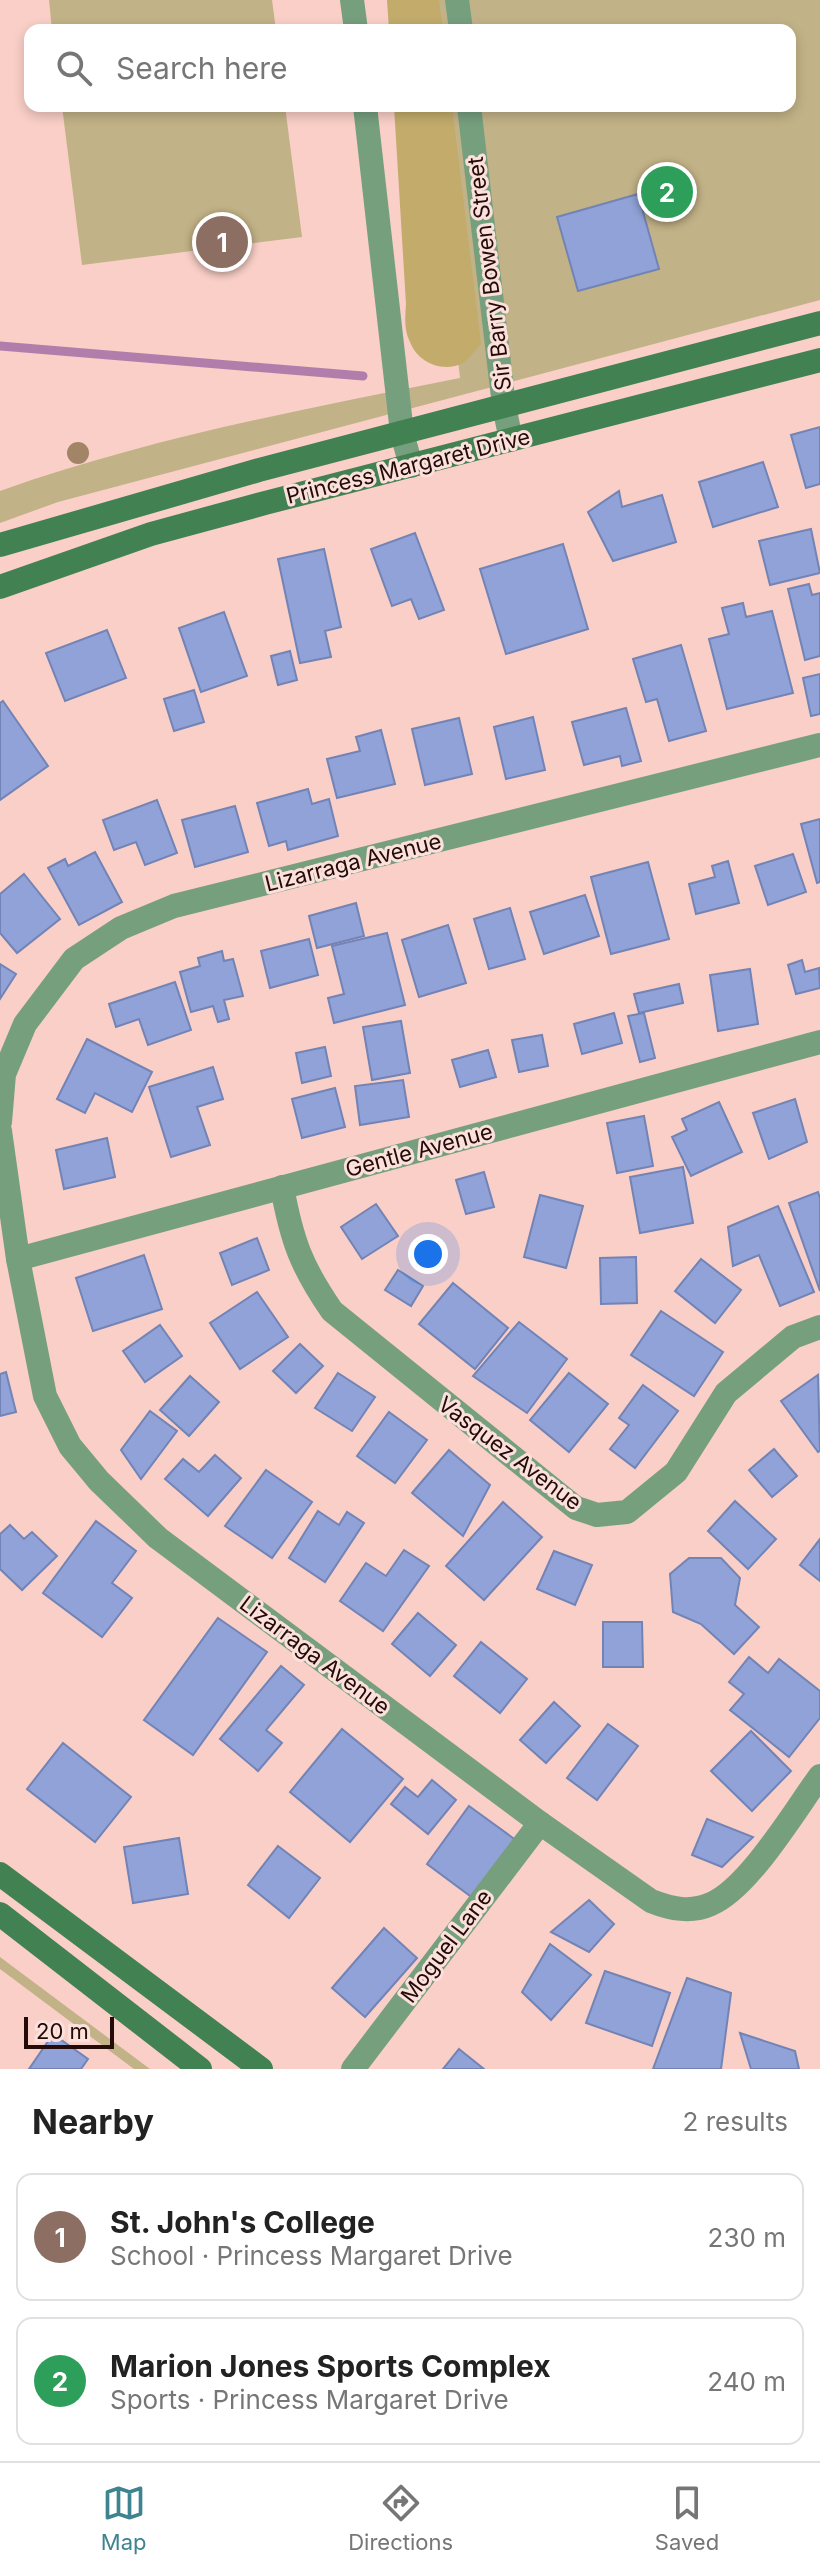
<!DOCTYPE html>
<meta charset="utf-8">
<style>
:root{--surface:#fff;--page:#f2f2f2;--text:#222;--muted:#767676;--line:#e0e0e0;--accent:#3e8490}
body{margin:0;font-family:Inter,sans-serif;background:var(--page);color:var(--text)}
.scale{position:absolute;left:24px;bottom:20px;width:90px;box-sizing:border-box;padding-left:8px;border:4px solid #220b08;border-top:0;font-size:22px;line-height:28px;white-space:nowrap;color:#220b08;-webkit-text-stroke:6px #fce0db;paint-order:stroke}
.you{position:absolute;left:428px;top:1254px;width:28px;height:28px;margin:-20px;border:6px solid #fff;border-radius:50%;background:#1a73e8;box-shadow:0 0 0 12px #1a73e833}
.badge{display:grid;place-items:center;width:52px;height:52px;border-radius:50%;background:var(--accent);color:#fff;font-size:26px;font-weight:700}
.pin{position:absolute;translate:-50% -50%;border:4px solid #fff;box-shadow:0 2px 8px #0006}
.list{margin:0;padding:0;list-style:none}
h2{display:flex;justify-content:space-between;align-items:center;height:104px;margin:0;padding:0 32px;font-size:34px}
h2 small{font-size:26px;font-weight:400;color:var(--muted)}
.list li{display:grid;grid-template-columns:52px 1fr auto;gap:24px;align-items:center;box-sizing:border-box;height:128px;margin:0 16px 16px;padding:0 16px;border:2px solid var(--line);border-radius:16px}
.list b{display:block;font-size:30px;white-space:nowrap}
.list p{margin:0;font-size:26px;white-space:nowrap;color:var(--muted)}
.list em{font-size:26px;font-style:normal;color:var(--muted)}
.icon{flex:none;width:44px;height:44px;fill:none;stroke:currentColor;stroke-width:2;stroke-linecap:round;stroke-linejoin:round}
.map{position:relative;flex:none;width:820px;height:2069px;overflow:hidden}
.search{position:absolute;background:var(--surface);box-shadow:0 4px 12px #0003;left:24px;right:24px;top:24px;height:88px;display:flex;align-items:center;gap:20px;box-sizing:border-box;padding:0 28px;border-radius:16px;color:var(--muted);font-size:30px}
.sheet{height:392px;background:var(--surface)}
nav{display:flex;justify-content:space-around;align-items:center;box-sizing:border-box;height:112px;border-top:2px solid var(--line);background:var(--surface);font-size:22px;color:var(--muted)}
nav a{display:grid;justify-items:center;gap:4px}
nav .on{color:var(--accent)}
.map>svg:first-child{display:block}
</style>
<div class="map">
<svg width="820" height="2069" viewBox="0 0 820 2069">
<rect width="100%" height="100%" fill="#f9cfc7"/>
<!-- green -->
<g fill="#c2b287">
<polygon points="49,0 272,0 276,30 52,30"/>
<path d="M416,0H820V300L58,502L0,523V491C149,438 305,409 460,378L429,106H790V30H420Z"/>
<polygon points="62,106 285,106 302,237 82,265"/>
<polygon points="0,1957 150,2069 134,2069 0,1969"/>
</g>
<!-- forest -->
<g fill="#c2ab6b">
<polygon points="387,0 439,0 443,30 389,30"/>
<path d="M394,106H452L481,344C475,350 469,359 463,363C443,373 418,363 410,342C404,330 405,318 406,304Z"/>
</g>
<g fill="none" stroke-linecap="round" stroke-linejoin="round">
<!-- stream -->
<polyline stroke="#b17eab" stroke-width="9" points="0,346 363,376"/>
</g>
<!-- building -->
<g fill="#90a2d7" stroke="#7283b6" stroke-width="2">
<polygon points="638,194 659,269 578,291 557,217"/>
<polygon points="820,427 820,484 806,488 791,435"/>
<polygon points="763,462 778,507 713,527 699,482"/>
<polygon points="619,491 622,507 662,495 676,542 613,561 588,512"/>
<polygon points="811,529 820,573 770,585 759,541"/>
<polygon points="415,533 444,610 419,619 411,599 392,606 371,549"/>
<polygon points="563,544 588,629 506,654 480,569"/>
<polygon points="324,549 341,627 325,631 331,657 300,663 278,559"/>
<polygon points="809,584 812,595 820,593 820,656 805,660 788,589"/>
<polygon points="743,603 746,617 772,611 793,693 727,709 709,639 729,634 722,608"/>
<polygon points="224,612 247,676 201,692 179,628"/>
<polygon points="107,630 126,678 65,701 46,653"/>
<polygon points="681,645 706,731 669,741 657,699 646,702 633,659"/>
<polygon points="290,651 297,680 278,685 271,656"/>
<polygon points="820,674 820,714 811,716 803,678"/>
<polygon points="194,690 204,722 174,731 164,699"/>
<polygon points="3,701 48,766 0,800 0,703"/>
<polygon points="626,708 641,761 622,766 620,756 584,765 572,722"/>
<polygon points="533,717 545,770 506,779 494,727"/>
<polygon points="459,718 472,774 425,785 412,729"/>
<polygon points="381,730 395,784 337,798 327,759 360,751 356,737"/>
<polygon points="308,789 312,804 329,799 338,836 288,850 286,841 269,846 257,803"/>
<polygon points="157,800 177,853 145,865 136,842 114,850 103,820"/>
<polygon points="235,806 248,852 195,867 182,820"/>
<polygon points="820,819 820,882 817,883 801,824"/>
<polygon points="95,852 122,902 79,925 48,868 65,859 68,866"/>
<polygon points="793,854 806,892 768,905 755,866"/>
<polygon points="728,861 739,903 696,914 689,884 715,877 712,866"/>
<polygon points="648,862 669,939 611,954 591,877"/>
<polygon points="24,874 60,919 17,953 0,933 0,894"/>
<polygon points="585,895 599,936 544,954 530,912"/>
<polygon points="356,903 364,936 317,948 309,916"/>
<polygon points="510,908 525,959 489,969 474,919"/>
<polygon points="448,925 466,983 419,997 402,940"/>
<polygon points="387,933 405,1005 334,1023 328,998 344,994 332,946"/>
<polygon points="309,939 318,975 270,988 261,951"/>
<polygon points="222,951 224,961 233,959 243,996 224,1000 229,1019 218,1022 213,1006 191,1012 180,972 200,966 198,958"/>
<polygon points="802,960 805,972 819,968 820,988 796,994 788,965"/>
<polygon points="0,964 16,974 0,999"/>
<polygon points="750,969 758,1024 718,1031 710,975"/>
<polygon points="175,982 191,1030 148,1045 139,1019 116,1027 109,1004"/>
<polygon points="679,984 683,1003 639,1013 634,994"/>
<polygon points="614,1013 622,1043 582,1054 574,1024"/>
<polygon points="644,1013 655,1058 640,1062 628,1016"/>
<polygon points="401,1021 410,1073 372,1080 363,1027"/>
<polygon points="542,1035 548,1066 519,1072 512,1040"/>
<polygon points="87,1039 152,1072 132,1112 95,1093 85,1113 57,1099"/>
<polygon points="325,1047 331,1076 302,1083 296,1053"/>
<polygon points="488,1050 496,1077 460,1087 452,1060"/>
<polygon points="213,1067 223,1099 197,1107 210,1145 171,1157 149,1087"/>
<polygon points="403,1080 409,1117 360,1125 355,1086"/>
<polygon points="335,1088 345,1127 302,1138 292,1099"/>
<polygon points="795,1099 807,1142 769,1159 753,1113"/>
<polygon points="719,1102 742,1152 691,1176 672,1137 687,1130 682,1119"/>
<polygon points="644,1116 653,1166 617,1173 607,1123"/>
<polygon points="107,1138 115,1177 64,1189 56,1150"/>
<polygon points="683,1167 693,1223 640,1233 630,1177"/>
<polygon points="484,1172 494,1207 466,1214 456,1180"/>
<polygon points="818,1192 820,1198 820,1291 789,1203"/>
<polygon points="540,1195 583,1206 566,1268 524,1257"/>
<polygon points="376,1204 398,1236 362,1259 341,1227"/>
<polygon points="778,1206 814,1292 780,1306 759,1255 733,1266 728,1227"/>
<polygon points="257,1238 269,1270 232,1285 220,1253"/>
<polygon points="144,1255 162,1309 93,1331 76,1278"/>
<polygon points="636,1257 637,1303 601,1304 600,1258"/>
<polygon points="701,1259 741,1290 715,1323 675,1291"/>
<polygon points="398,1270 423,1286 411,1306 385,1290"/>
<polygon points="453,1283 508,1328 475,1369 419,1324"/>
<polygon points="257,1292 288,1337 240,1369 210,1323"/>
<polygon points="661,1311 723,1352 694,1396 631,1355"/>
<polygon points="519,1322 567,1359 527,1413 473,1376"/>
<polygon points="160,1325 182,1356 145,1382 123,1351"/>
<polygon points="300,1344 323,1366 296,1393 273,1371"/>
<polygon points="6,1372 16,1412 0,1416 0,1374"/>
<polygon points="338,1373 375,1397 352,1431 315,1408"/>
<polygon points="569,1373 608,1404 569,1452 530,1420"/>
<polygon points="818,1375 820,1451 818,1452 781,1401"/>
<polygon points="190,1376 219,1402 189,1436 160,1410"/>
<polygon points="643,1385 678,1411 635,1468 610,1449 629,1425 619,1418"/>
<polygon points="150,1411 177,1431 141,1479 121,1450"/>
<polygon points="389,1412 427,1440 395,1483 357,1456"/>
<polygon points="774,1449 797,1476 772,1497 749,1470"/>
<polygon points="449,1450 490,1485 463,1536 412,1493"/>
<polygon points="215,1455 241,1478 208,1516 165,1479 183,1459 199,1472"/>
<polygon points="266,1470 312,1502 272,1558 225,1526"/>
<polygon points="735,1501 776,1539 748,1569 708,1531"/>
<polygon points="503,1502 542,1537 484,1600 446,1566"/>
<polygon points="318,1511 339,1525 347,1512 364,1523 325,1582 289,1558"/>
<polygon points="96,1521 136,1551 112,1583 132,1598 102,1637 43,1593"/>
<polygon points="10,1525 24,1539 32,1532 57,1556 22,1590 0,1569 0,1534"/>
<polygon points="820,1539 820,1581 800,1565"/>
<polygon points="404,1550 429,1566 383,1631 340,1601 366,1563 386,1576"/>
<polygon points="554,1551 592,1565 575,1605 537,1589"/>
<polygon points="689,1558 721,1558 740,1578 735,1605 759,1627 734,1654 701,1624 673,1612 670,1574"/>
<polygon points="418,1613 456,1645 430,1676 392,1644"/>
<polygon points="218,1618 267,1652 193,1755 144,1720"/>
<polygon points="603,1622 642,1622 643,1667 603,1667"/>
<polygon points="481,1642 527,1679 500,1713 454,1676"/>
<polygon points="749,1657 768,1673 779,1659 820,1691 820,1718 789,1757 730,1710 744,1694 729,1682"/>
<polygon points="281,1666 304,1685 266,1730 282,1743 258,1771 220,1739"/>
<polygon points="554,1702 580,1726 546,1763 520,1740"/>
<polygon points="608,1724 638,1746 597,1800 567,1778"/>
<polygon points="342,1729 403,1779 350,1842 290,1792"/>
<polygon points="751,1731 791,1771 752,1811 711,1771"/>
<polygon points="63,1743 131,1797 95,1842 27,1789"/>
<polygon points="432,1780 456,1800 428,1834 391,1804 405,1787 418,1797"/>
<polygon points="469,1806 524,1846 481,1904 427,1864"/>
<polygon points="707,1819 753,1837 722,1867 692,1855"/>
<polygon points="179,1838 188,1894 133,1903 124,1847"/>
<polygon points="278,1846 320,1878 289,1918 248,1885"/>
<polygon points="589,1900 614,1924 589,1952 551,1932"/>
<polygon points="384,1928 417,1958 365,2017 332,1988"/>
<polygon points="550,1944 591,1975 551,2020 522,1992"/>
<polygon points="605,1971 670,1993 652,2046 586,2023"/>
<polygon points="687,1978 731,1993 721,2069 653,2069"/>
<polygon points="740,2033 795,2051 799,2069 751,2069"/>
<polygon points="53,2034 88,2059 81,2069 29,2069"/>
<polygon points="459,2049 484,2069 443,2069"/>
</g>
<g fill="none" stroke-linecap="round" stroke-linejoin="round">
<!-- street -->
<g stroke="#769f7e" stroke-width="24">
<polyline points="352,0 356,30"/>
<polyline points="457,0 461,30"/>
<polyline points="365,106 402,433 411,466"/>
<polyline points="469,106 504,406 511,440"/>
<polyline points="0,1122 4,1074 25,1024 74,959 121,928 174,906 820,745"/>
<path d="M0,1131L18,1259L45,1396L70,1446L99,1481L158,1538L540,1823L651,1901C671,1909 691,1913 711,1904C749,1888 795,1810 820,1776"/>
<path d="M282,1187C292,1241 301,1266 332,1311L576,1508L597,1515L627,1512L676,1472L726,1393L793,1337L820,1327"/>
<polyline points="18,1259 820,1042"/>
<polyline points="353,2069 540,1823"/>
</g>
<!-- secondary -->
<g stroke="#418152" stroke-width="24">
<polyline points="0,545 259,470 820,323"/>
<polyline points="0,587 151,534 265,503 820,360"/>
<polyline points="0,1874 261,2069"/>
<polyline points="0,1914 200,2069"/>
</g>
</g>
<!-- trees -->
<circle fill="#a28567" cx="78" cy="453" r="11"/>
<g text-anchor="middle" dominant-baseline="central" stroke-width="6" stroke-linejoin="round" paint-order="stroke">
<!-- street labels -->
<g font-size="22" fill="#220b08" stroke="#fce0db">
<text transform="translate(489 274) rotate(-97)">Sir Barry Bowen Street</text>
<text transform="translate(408 466) rotate(-14)">Princess Margaret Drive</text>
<text transform="translate(353 862) rotate(-14)">Lizarraga Avenue</text>
<text transform="translate(419 1150) rotate(-15)">Gentle Avenue</text>
<text transform="translate(510 1453) rotate(37)">Vasquez Avenue</text>
<text transform="translate(315 1655) rotate(37)">Lizarraga Avenue</text>
<text transform="translate(446 1946) rotate(-53)">Moguel Lane</text>
</g>
</g>
</svg>
<div class="scale">20 m</div>
<div class="you"></div>
<div class="pin badge" style="left:222px;top:242px;background:#8d6e63">1</div>
<div class="pin badge" style="left:667px;top:192px;background:#2e9e5b">2</div>
<div class="search"><svg class="icon" aria-label="search" viewBox="0 0 24 24"><circle cx="10" cy="10" r="6"/><path d="M15 15l6 6"/></svg>Search here</div>
</div>
<section class="sheet">
<h2>Nearby<small>2 results</small></h2>
<ul class="list">
<li><span class="badge" style="background:#8d6e63">1</span><div><b>St. John's College</b><p>School · Princess Margaret Drive</p></div><em>230 m</em></li>
<li><span class="badge" style="background:#2e9e5b">2</span><div><b>Marion Jones Sports Complex</b><p>Sports · Princess Margaret Drive</p></div><em>240 m</em></li>
</ul>
</section>
<nav>
<a class="on"><svg class="icon" aria-label="map" viewBox="0 0 24 24"><path d="M3 6l6-2 6 2 6-2v14l-6 2-6-2-6 2zM9 4v14M15 6v14"/></svg>Map</a>
<a><svg class="icon" aria-label="directions" viewBox="0 0 24 24"><path d="M12 3l9 9-9 9-9-9zM9 14v-3h6M13 9l2 2-2 2"/></svg>Directions</a>
<a><svg class="icon" aria-label="saved" viewBox="0 0 24 24"><path d="M7 4h10v16l-5-4-5 4z"/></svg>Saved</a>
</nav>
